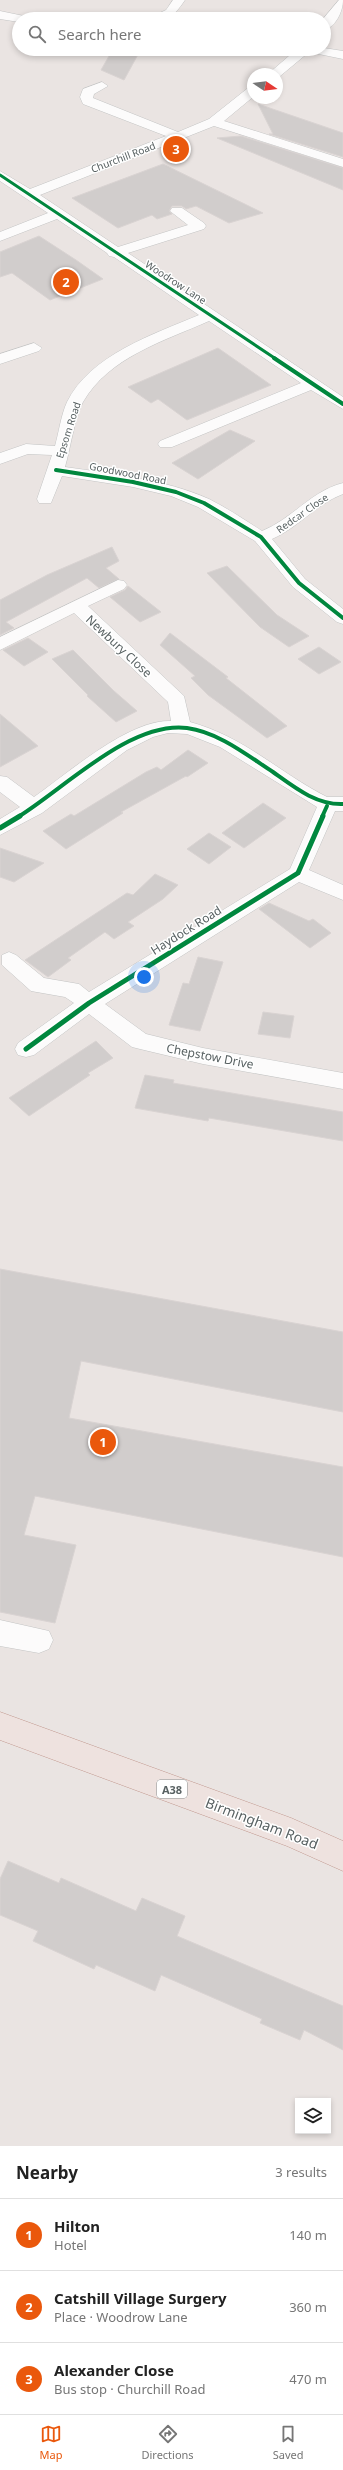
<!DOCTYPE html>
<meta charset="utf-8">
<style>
:root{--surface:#fff;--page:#f2f2f2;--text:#222;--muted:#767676;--line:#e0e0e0;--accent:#ea580c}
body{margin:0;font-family:"Noto Sans",sans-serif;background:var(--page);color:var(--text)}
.controls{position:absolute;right:12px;bottom:12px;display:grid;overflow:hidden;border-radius:0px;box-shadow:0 2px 6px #0003}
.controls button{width:36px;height:36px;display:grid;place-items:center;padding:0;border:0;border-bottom:1px solid var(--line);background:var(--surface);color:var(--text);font:20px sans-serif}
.compass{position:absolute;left:247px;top:68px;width:36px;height:36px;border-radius:50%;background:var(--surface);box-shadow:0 2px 6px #0003;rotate:103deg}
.you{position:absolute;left:144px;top:977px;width:14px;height:14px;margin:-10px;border:3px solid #fff;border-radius:50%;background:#1a73e8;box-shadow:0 0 0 6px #1a73e833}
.badge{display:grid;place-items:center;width:26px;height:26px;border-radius:50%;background:var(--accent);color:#fff;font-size:13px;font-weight:700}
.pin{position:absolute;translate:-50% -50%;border:2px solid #fff;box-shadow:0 1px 4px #0006}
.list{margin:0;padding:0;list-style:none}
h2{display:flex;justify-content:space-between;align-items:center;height:52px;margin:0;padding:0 16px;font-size:17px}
h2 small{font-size:13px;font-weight:400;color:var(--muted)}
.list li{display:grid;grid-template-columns:26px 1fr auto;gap:12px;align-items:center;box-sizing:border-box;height:72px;padding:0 16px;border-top:1px solid var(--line)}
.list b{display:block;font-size:15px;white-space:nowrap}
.list p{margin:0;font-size:13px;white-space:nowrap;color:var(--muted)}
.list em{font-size:13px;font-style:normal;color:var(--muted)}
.icon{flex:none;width:22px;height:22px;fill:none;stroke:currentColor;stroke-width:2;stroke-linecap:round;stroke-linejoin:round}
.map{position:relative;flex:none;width:343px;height:2146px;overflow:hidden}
.search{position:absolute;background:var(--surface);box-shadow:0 2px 6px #0003;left:12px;right:12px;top:12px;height:44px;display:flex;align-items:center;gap:10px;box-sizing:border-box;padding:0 14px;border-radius:22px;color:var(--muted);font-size:15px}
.sheet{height:268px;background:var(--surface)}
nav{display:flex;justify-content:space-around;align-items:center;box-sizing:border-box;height:56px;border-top:1px solid var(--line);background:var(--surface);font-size:11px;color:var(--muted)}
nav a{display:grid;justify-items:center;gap:2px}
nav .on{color:var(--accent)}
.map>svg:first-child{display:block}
</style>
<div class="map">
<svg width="343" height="2146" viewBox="0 0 343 2146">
<rect width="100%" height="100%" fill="#eae4e2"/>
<!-- building -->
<g fill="#d1cdcc" stroke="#d9d3d2">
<polygon points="113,49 141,49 124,80 101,70"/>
<polygon points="258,104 343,133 343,157 269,134 273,134"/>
<polygon points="241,136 343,168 343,190 217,138"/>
<polygon points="163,164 263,213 229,223 196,206 186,209 182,206 172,206 169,211 172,214 157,219 152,215 118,228 72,198"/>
<polygon points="39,236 76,260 103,279 50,300 12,273 0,277 0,252"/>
<polygon points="218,348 271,385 187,420 158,399 151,403 128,387"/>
<polygon points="230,430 255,441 198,479 172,463"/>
<polygon points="112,547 119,561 106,568 119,579 99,588 87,578 6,622 14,628 0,635 0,600 47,575"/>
<polygon points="227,566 277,615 309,636 289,647 260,627 207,573"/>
<polygon points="128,586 161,612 140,622 110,597 125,590"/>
<polygon points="170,633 228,677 226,678 287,726 267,738 208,695 191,678 195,676 160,645"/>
<polygon points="28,638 48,652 24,666 3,650"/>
<polygon points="319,647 341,662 319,674 298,659"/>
<polygon points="73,650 114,691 137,711 116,722 87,696 88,695 52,659"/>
<polygon points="0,714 38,746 0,767"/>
<polygon points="188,750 208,763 187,777 186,776 121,812 123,813 66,849 43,831 71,814 74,816 146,772 157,767 161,770"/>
<polygon points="263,803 286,818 244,848 222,833"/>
<polygon points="209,833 231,847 209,864 187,849"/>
<polygon points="0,848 44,863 14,882 0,877"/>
<polygon points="155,874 178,885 163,899 128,922 134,926 114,939 105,932 68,958 71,960 48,977 25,960 127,893 133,895"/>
<polygon points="269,903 309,921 313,919 331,933 310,948 259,909"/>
<polygon points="198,957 223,962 200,1031 169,1025 183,983 189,984"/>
<polygon points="263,1012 294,1016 290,1038 258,1034"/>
<polygon points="96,1041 113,1058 88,1073 90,1075 29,1116 9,1098"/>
<polygon points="145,1075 174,1080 173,1083 343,1112 343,1141 209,1118 208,1121 135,1108"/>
<polygon points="0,1269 343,1332 343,1412 81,1361 69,1418 343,1467 343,1557 35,1496 24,1535 76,1545 55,1623 0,1612"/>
<polygon points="8,1861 59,1883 61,1878 136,1911 142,1898 185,1916 177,1936 343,2006 343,2050 304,2030 300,2040 260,2023 262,2019 161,1975 155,1991 96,1965 94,1969 33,1941 38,1931 0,1915 0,1879"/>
</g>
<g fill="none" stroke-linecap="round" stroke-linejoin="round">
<!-- minor casing -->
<g stroke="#c3c4c4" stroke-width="1">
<g id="minor">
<path d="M173,0H185C172,19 169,19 147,19L166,10Z"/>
<path d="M339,0H343C343,11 336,27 324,30L323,19Z"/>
<polygon points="0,11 24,16 26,19 19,19 19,22 0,19"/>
<polygon points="324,48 343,51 343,59 309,52 279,77 277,74 268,74 297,49"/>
<path d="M102,82L108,86L94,94L93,98L178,132L209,119L248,88L253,87V97L224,121L343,159V167L214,126L40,195L118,247L188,225L170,211L172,208H182L204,223L206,226L204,229L128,253L343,397V409L311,390L172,447H160L158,444L160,441L301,383L209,321C164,341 109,357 83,402C75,416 70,450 65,467C113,474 164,479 209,499C227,508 245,520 262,531C292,519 311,491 343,483V494C316,504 298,528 272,539L305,579L343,609V624L337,622L293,587L255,541L198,507L171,496L133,487L62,476L51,503H39L37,499L52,455L28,454L0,464V453L26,444L55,446C59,432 61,415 67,402C90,355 154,334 199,315L114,257L109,256L107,253L57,219L0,241V232L48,213L0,181V171L30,189L166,136L83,104L80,97L83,89Z"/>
<polygon points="34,343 42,348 39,351 0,364 0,354"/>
<path d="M118,580L124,581L127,585L124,589L88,606L184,696L190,722C245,737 278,772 327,797H343V811H335L309,870L343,885V900L299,882L105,1004L146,1034L203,1048L343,1073V1089L203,1064L140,1049L132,1047L89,1014L34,1055L26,1057L18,1055L15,1049L18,1043L74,1003L65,997L31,991L2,965V955L9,952L16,955L44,978L79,984L89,992L290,869L317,807L220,747L187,734L168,733L153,737L127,750L42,813L0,835V819L20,807L0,792V776L7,777L34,797C67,774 129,719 171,721L168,702L74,613L0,650V637Z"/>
<polygon points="0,1620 49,1631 53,1640 49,1649 39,1653 0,1646"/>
</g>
</g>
<!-- highway casing -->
<g stroke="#c19990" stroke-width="1">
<polygon id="highway" points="0,1712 291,1818 343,1841 343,1871 287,1846 0,1740"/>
</g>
<!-- minor -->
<use href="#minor" fill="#fcfbfb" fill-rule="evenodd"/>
<!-- highway -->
<use href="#highway" fill="#eee2df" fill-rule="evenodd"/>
<!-- cycleway-far2 casing -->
<g stroke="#fff" stroke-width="4.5">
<polyline id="cycleway-far2" points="0,175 276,359"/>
</g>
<!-- cycleway-far1 casing -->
<g stroke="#fff" stroke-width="6">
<g id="cycleway-far1">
<polyline points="274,358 343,404"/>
<polyline points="56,470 133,482 176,492 204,503 261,537 299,583 343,618"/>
<path d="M18,817C65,788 130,721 187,728C218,732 247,755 273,772C294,787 316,805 343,804"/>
<polyline points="322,817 327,806"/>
</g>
</g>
<!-- cycleway casing -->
<g stroke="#fff" stroke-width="8">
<g id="cycleway">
<polyline points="0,828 20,816"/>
<polyline points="26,1049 89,1003 298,873 323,816"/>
</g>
</g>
<!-- cycleway-far2 -->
<use href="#cycleway-far2" stroke="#00873e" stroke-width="3"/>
<!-- cycleway-far1 -->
<use href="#cycleway-far1" stroke="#00873e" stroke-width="4"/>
<!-- cycleway -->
<use href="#cycleway" stroke="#00873e" stroke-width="5"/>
</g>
<g text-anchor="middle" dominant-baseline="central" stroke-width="3" stroke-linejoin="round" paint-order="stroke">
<!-- far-street labels -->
<g font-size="10" fill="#586162" stroke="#fff">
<text transform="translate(123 157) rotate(-21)">Churchill Road</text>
<text transform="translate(176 282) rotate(33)">Woodrow Lane</text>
<text transform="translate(68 430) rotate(-72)">Epsom Road</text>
<text transform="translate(128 473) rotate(11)">Goodwood Road</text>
<text transform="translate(302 513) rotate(-35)">Redcar Close</text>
</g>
<!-- shield labels -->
<rect fill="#fff" stroke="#8a9091" stroke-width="1" x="157" y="1780" width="30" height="18" rx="3"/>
<g font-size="11" font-weight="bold" fill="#586162">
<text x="172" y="1789">A38</text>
</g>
<!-- street labels -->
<g font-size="12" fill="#586162" stroke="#fff">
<text transform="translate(119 646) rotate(43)">Newbury Close</text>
<text transform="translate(186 930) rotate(-32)">Haydock Road</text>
<text transform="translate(210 1056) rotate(11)">Chepstow Drive</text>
</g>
<!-- near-street labels -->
<g font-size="14" fill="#586162" stroke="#fff">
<text transform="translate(262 1823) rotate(21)">Birmingham Road</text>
</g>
</g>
</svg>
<div class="controls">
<button><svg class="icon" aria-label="layers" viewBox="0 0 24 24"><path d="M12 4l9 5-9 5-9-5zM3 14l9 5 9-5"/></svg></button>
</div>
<svg class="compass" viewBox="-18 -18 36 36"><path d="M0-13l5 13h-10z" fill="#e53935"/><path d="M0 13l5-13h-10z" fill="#767676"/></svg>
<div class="you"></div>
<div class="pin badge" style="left:103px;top:1442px">1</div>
<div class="pin badge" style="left:66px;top:282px">2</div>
<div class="pin badge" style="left:176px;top:149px">3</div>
<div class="search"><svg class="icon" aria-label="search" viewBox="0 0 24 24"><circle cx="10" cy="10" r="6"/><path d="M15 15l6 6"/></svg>Search here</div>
</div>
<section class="sheet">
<h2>Nearby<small>3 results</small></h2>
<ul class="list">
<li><span class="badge">1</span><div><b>Hilton</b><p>Hotel</p></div><em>140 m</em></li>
<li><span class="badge">2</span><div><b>Catshill Village Surgery</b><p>Place · Woodrow Lane</p></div><em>360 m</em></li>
<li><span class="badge">3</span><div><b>Alexander Close</b><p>Bus stop · Churchill Road</p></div><em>470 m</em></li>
</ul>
</section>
<nav>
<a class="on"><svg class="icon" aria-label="map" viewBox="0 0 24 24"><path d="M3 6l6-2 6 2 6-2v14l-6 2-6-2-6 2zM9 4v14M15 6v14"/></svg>Map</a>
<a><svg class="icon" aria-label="directions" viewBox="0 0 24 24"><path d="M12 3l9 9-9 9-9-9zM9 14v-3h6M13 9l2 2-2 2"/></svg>Directions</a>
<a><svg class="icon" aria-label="saved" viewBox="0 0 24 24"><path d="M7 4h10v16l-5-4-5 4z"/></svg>Saved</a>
</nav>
